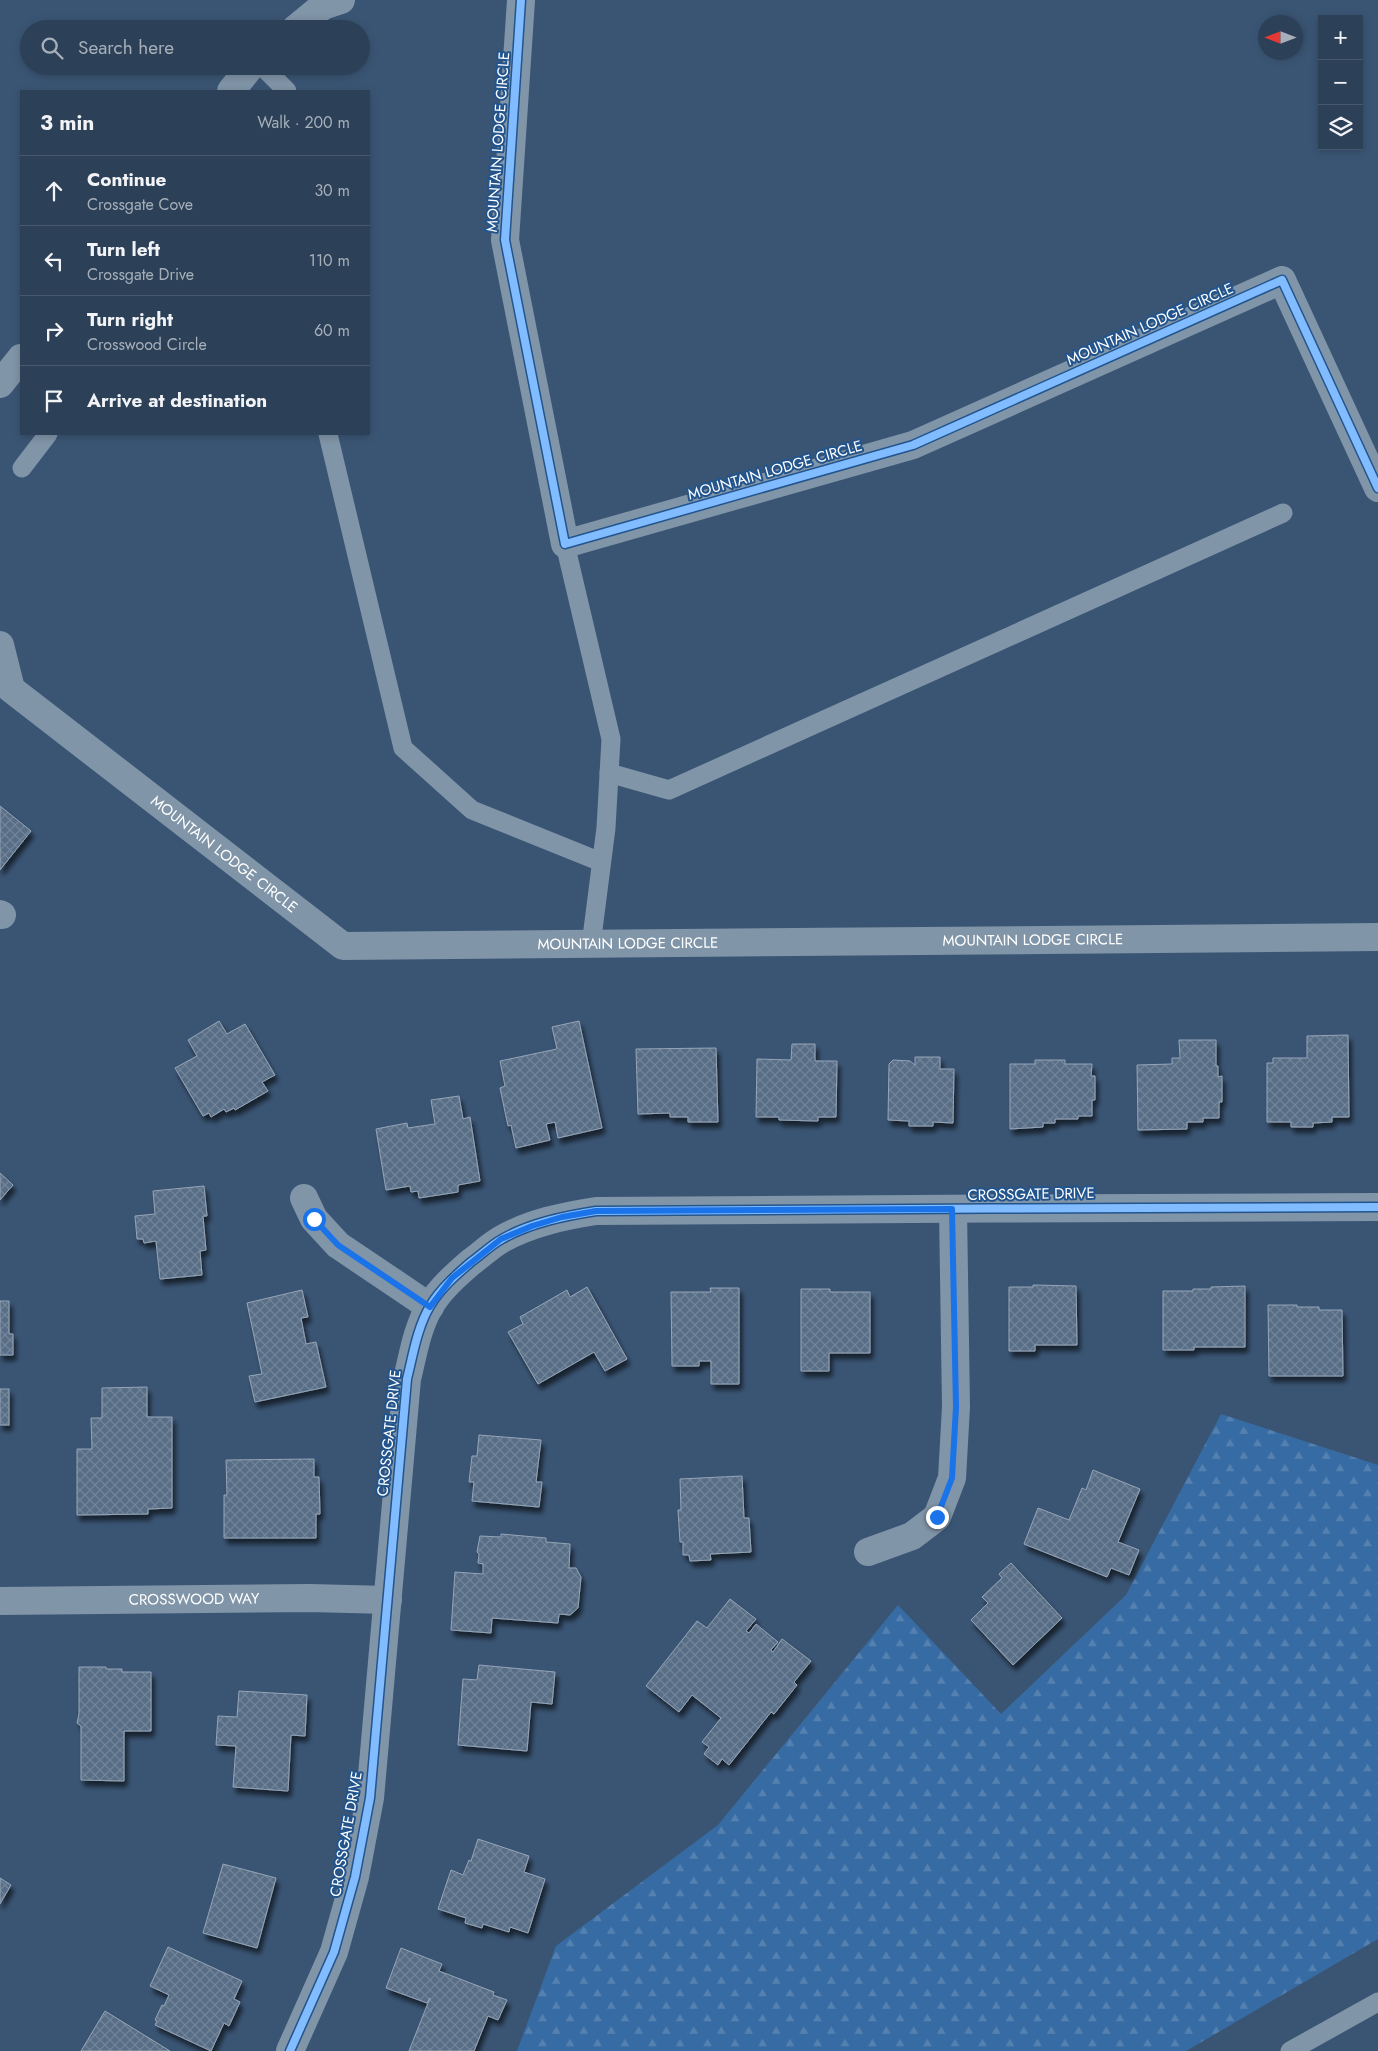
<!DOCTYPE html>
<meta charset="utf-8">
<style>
:root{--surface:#2c4057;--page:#384b61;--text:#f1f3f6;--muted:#a6afba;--line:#48596d}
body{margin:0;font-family:Jost,sans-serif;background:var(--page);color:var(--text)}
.controls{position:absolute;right:15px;top:15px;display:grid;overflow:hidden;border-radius:0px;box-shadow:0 2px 8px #0003}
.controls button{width:45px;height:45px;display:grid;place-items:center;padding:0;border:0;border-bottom:1px solid var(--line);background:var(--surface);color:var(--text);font:25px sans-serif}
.compass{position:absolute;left:1258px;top:15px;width:45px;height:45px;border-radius:50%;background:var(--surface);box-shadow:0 2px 8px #0003;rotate:270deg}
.stop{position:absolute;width:15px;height:15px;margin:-11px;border:4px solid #1a73e8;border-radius:50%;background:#fff}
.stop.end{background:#1a73e8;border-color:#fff;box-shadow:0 1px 5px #0008}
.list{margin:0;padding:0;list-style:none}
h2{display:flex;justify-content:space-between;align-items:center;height:65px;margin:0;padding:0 20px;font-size:21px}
h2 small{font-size:16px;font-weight:400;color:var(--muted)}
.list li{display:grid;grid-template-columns:32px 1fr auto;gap:15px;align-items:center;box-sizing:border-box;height:70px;padding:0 20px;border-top:1px solid var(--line)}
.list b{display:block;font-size:19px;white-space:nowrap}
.list p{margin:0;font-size:16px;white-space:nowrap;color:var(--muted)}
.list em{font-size:16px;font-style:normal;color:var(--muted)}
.icon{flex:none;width:28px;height:28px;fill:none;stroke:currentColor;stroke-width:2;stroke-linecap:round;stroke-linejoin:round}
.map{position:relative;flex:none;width:1378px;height:2051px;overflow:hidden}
.search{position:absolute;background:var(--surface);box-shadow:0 2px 8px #0003;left:20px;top:20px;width:350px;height:55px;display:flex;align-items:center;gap:12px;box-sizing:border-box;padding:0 18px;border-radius:28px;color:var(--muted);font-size:19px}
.panel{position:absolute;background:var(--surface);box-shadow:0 2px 8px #0003;left:20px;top:90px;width:350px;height:345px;border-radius:0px}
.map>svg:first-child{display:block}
</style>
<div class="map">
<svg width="1378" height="2051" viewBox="0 0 1378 2051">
<defs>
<pattern id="forest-firs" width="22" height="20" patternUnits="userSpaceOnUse" patternTransform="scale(1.25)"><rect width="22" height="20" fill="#376ba3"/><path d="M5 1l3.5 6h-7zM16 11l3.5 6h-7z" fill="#5581b1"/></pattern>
<pattern id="building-cross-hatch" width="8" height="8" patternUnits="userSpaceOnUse" patternTransform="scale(1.25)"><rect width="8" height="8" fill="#586e86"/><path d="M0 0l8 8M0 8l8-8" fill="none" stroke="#718498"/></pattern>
<filter id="shadow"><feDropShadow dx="3" dy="5.5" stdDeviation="2.5" flood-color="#0009"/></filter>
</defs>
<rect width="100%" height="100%" fill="#3a5574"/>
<!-- forest -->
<polygon fill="url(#forest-firs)" points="1221,1414 1378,1465 1378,1939 1186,2051 517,2051 556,1946 718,1825 898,1605 1001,1714 1126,1595"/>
<!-- building -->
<g fill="url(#building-cross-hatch)" stroke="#96a5b7" filter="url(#shadow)">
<polygon points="0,806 31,831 0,870"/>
<polygon points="219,1021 227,1034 245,1024 275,1075 262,1082 268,1091 235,1110 234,1108 226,1112 224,1109 211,1117 209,1113 203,1116 175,1068 197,1056 188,1040"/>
<polygon points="579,1021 602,1128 558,1138 555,1122 546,1124 550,1140 516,1148 511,1125 508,1126 500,1088 505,1086 500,1061 557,1049 552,1027"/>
<polygon points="1348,1035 1349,1117 1332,1117 1332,1122 1313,1123 1313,1127 1291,1127 1291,1122 1267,1122 1267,1063 1273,1063 1273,1058 1307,1058 1307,1036"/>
<polygon points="1179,1040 1216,1040 1216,1066 1218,1066 1218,1077 1222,1076 1222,1102 1219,1102 1219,1118 1203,1118 1203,1122 1187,1122 1187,1129 1138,1130 1137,1065 1172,1064 1172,1058 1180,1058"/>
<polygon points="792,1044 815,1044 815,1061 837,1061 836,1117 818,1117 818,1121 779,1120 779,1117 756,1117 757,1059 791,1060"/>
<polygon points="716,1048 718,1122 688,1122 688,1117 670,1117 670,1113 638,1114 636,1049"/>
<polygon points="915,1057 940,1057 940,1069 954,1069 953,1123 933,1122 933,1126 909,1126 909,1121 888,1120 889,1064 893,1060 910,1061 915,1065"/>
<polygon points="1035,1060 1065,1060 1065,1064 1092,1064 1091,1076 1095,1076 1095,1100 1092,1100 1092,1116 1078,1116 1078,1119 1055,1119 1055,1123 1043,1123 1043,1127 1010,1129 1010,1064 1035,1064"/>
<polygon points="459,1096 463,1119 470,1117 480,1181 458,1185 458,1192 419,1198 418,1191 411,1192 410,1186 386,1190 376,1129 407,1123 408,1128 435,1124 431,1100"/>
<polygon points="0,1173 13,1185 0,1200"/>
<polygon points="204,1186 207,1216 203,1216 206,1250 200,1251 202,1275 160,1279 156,1241 144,1243 143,1239 137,1239 135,1216 155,1214 153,1191"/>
<polygon points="1033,1285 1076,1286 1077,1345 1035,1345 1035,1351 1009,1351 1009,1287 1033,1287"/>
<polygon points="1245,1286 1245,1347 1194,1347 1194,1350 1163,1350 1163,1291 1193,1291 1193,1289 1211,1289 1211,1287"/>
<polygon points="587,1287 627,1359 605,1371 594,1352 538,1384 508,1332 523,1324 520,1317 567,1290 570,1297"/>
<polygon points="710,1288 739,1288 739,1384 711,1384 711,1361 699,1361 699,1366 672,1366 671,1292 711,1292"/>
<polygon points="801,1289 830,1289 830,1292 870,1292 870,1353 829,1353 829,1371 801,1371"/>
<polygon points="302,1290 308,1317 301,1318 306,1344 316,1342 326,1387 255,1402 249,1376 262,1374 247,1303"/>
<polygon points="0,1301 9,1301 9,1334 13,1334 13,1355 0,1355"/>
<polygon points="1268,1305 1297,1305 1297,1307 1319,1307 1319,1310 1342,1310 1343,1376 1269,1376"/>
<polygon points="147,1387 147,1417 172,1417 172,1508 148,1509 148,1514 77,1515 77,1449 92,1449 91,1418 102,1418 102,1388"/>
<rect x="0" y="1389" width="9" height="36"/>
<polygon points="479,1435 541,1440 536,1482 542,1482 539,1507 472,1501 474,1482 469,1482 472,1456 477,1456"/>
<polygon points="314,1459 314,1477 319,1477 320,1514 316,1514 316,1538 224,1538 224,1495 227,1495 226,1460"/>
<polygon points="1093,1470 1140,1489 1118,1542 1139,1550 1129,1575 1111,1568 1107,1577 1024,1544 1038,1508 1069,1520 1082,1488 1086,1490"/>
<polygon points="742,1476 744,1518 749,1518 751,1552 710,1554 711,1560 690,1561 689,1555 683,1555 683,1542 680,1542 678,1510 681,1510 680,1479"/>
<polygon points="501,1534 546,1538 546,1542 570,1544 569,1568 576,1568 581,1577 578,1608 570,1615 559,1614 558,1623 492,1618 491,1633 451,1630 455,1572 483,1574 483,1564 478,1563 479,1554 477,1552 480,1536 501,1537"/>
<polygon points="1011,1563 1062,1618 1013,1665 971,1620 988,1603 982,1597 1002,1578 999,1574"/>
<polygon points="730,1599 756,1619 746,1631 749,1633 756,1624 778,1642 771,1650 773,1652 782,1639 811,1661 794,1682 797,1685 774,1714 771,1712 729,1765 722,1759 718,1765 704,1754 709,1747 702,1742 721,1718 692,1695 679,1712 646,1686 697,1621 707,1628"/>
<polygon points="479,1665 555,1672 552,1704 531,1702 527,1751 458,1745 463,1679 477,1680"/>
<polygon points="79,1667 106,1667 106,1669 122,1669 122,1672 151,1672 151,1731 124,1731 124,1781 81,1780 81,1726 77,1723 79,1714"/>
<polygon points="239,1691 307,1695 305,1736 291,1735 288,1791 233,1787 236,1746 216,1745 218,1716 237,1717"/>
<polygon points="478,1839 529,1856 524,1872 545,1879 528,1933 510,1927 509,1932 483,1924 482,1928 465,1923 466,1918 438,1909 451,1870 463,1875 469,1860 471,1861"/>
<polygon points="223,1864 276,1878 257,1948 203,1933"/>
<polygon points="0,1878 11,1885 0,1904"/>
<polygon points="168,1947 242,1981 234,1999 240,2002 229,2026 224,2023 211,2051 155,2025 157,2021 155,2020 162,2005 164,2006 169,1995 150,1986"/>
<polygon points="401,1948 442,1964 439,1971 494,1992 493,1995 507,2000 498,2020 488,2016 474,2051 409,2051 430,1998 427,2003 386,1988"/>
<polygon points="105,2011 170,2051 81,2051"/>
</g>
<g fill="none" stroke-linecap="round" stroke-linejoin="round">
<!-- lane -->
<g stroke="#8195a8" stroke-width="19">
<polyline points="262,66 287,91"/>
<polyline points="328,434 403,748 472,810 601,862"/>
<polyline points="22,468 48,434"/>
<polyline points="565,544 611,739 606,828 591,945"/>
<polyline points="609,773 669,790 1283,513"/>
<polyline points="1290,2051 1378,2002"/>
</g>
<!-- street -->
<g stroke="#8195a8" stroke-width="28">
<polyline points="521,0 505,240 565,544 913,445 1282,280 1378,488"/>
<polyline points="295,29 323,6 341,0"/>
<polyline points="231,91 251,66"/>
<polyline points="0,384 21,358"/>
<path id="s1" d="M0,645L11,689L343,946L1378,937"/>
<polyline points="0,914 2,915"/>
<polyline points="304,1198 314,1219 338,1245 430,1307"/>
<polyline points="868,1552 912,1536 937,1517 952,1478 956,1407 953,1209"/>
<path id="s2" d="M0,1601L310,1598L388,1600"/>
<path d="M290,2051L334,1952L355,1877L370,1798L407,1379C413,1355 417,1328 430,1306C440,1289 456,1275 471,1262C481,1255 491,1245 502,1239C530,1223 564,1216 596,1211C857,1210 1117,1207 1378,1207"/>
</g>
<!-- cycleway casing -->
<g stroke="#22548d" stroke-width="11">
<g id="cycleway">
<polyline points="521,0 505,240 565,544 913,445 1282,280 1378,488"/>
<path d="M290,2051L334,1952L355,1877L370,1798L407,1379C413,1355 417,1328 430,1306C440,1289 456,1275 471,1262C481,1255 491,1245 502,1239C530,1223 564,1216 596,1211C857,1210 1117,1207 1378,1207"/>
</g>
</g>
<!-- cycleway -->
<use href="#cycleway" stroke="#80bcff" stroke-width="8"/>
</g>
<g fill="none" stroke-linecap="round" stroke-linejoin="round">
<!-- route -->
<polyline stroke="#1a73e8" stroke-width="6" points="314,1219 338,1245 430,1307 452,1278 501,1239 532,1226 562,1217 596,1211 952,1209 956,1407 952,1478 937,1517"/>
</g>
<g text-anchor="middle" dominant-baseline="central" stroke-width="4" stroke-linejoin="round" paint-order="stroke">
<!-- street labels -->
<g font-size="15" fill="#fff" stroke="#22548d">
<text transform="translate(498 142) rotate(-86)">MOUNTAIN LODGE CIRCLE</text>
<text transform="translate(1150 324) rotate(-24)">MOUNTAIN LODGE CIRCLE</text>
<text transform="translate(775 470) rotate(-16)">MOUNTAIN LODGE CIRCLE</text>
<text stroke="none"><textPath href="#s1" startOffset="315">MOUNTAIN LODGE CIRCLE</textPath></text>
<text stroke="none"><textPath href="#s1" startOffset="1155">MOUNTAIN LODGE CIRCLE</textPath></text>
<text stroke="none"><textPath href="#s1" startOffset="750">MOUNTAIN LODGE CIRCLE</textPath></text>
<text transform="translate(1031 1194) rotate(-1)">CROSSGATE DRIVE</text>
<text transform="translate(389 1433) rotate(-84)">CROSSGATE DRIVE</text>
<text stroke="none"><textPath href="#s2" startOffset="194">CROSSWOOD WAY</textPath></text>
<text transform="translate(346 1834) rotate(-80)">CROSSGATE DRIVE</text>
</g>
</g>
</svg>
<div class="controls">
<button>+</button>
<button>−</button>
<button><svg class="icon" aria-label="layers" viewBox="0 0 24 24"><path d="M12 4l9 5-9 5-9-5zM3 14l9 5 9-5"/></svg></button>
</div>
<svg class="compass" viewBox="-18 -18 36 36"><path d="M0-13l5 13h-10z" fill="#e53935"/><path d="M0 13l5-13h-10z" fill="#a6afba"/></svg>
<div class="stop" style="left:314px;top:1219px"></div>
<div class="stop end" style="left:937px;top:1517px"></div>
<div class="search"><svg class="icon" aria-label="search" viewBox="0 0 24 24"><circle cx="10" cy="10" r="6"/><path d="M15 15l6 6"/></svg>Search here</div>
<section class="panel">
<h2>3 min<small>Walk · 200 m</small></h2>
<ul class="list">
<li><svg class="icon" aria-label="ahead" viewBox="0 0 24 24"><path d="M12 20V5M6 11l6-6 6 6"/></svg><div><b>Continue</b><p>Crossgate Cove</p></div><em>30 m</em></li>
<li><svg class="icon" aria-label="left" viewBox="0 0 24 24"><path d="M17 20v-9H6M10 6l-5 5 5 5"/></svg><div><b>Turn left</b><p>Crossgate Drive</p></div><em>110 m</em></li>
<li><svg class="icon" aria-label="right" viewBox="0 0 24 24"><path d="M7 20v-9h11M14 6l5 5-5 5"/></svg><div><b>Turn right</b><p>Crosswood Circle</p></div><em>60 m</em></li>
<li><svg class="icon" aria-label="arrive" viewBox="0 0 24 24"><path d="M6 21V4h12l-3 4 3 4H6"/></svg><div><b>Arrive at destination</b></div></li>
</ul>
</section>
</div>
